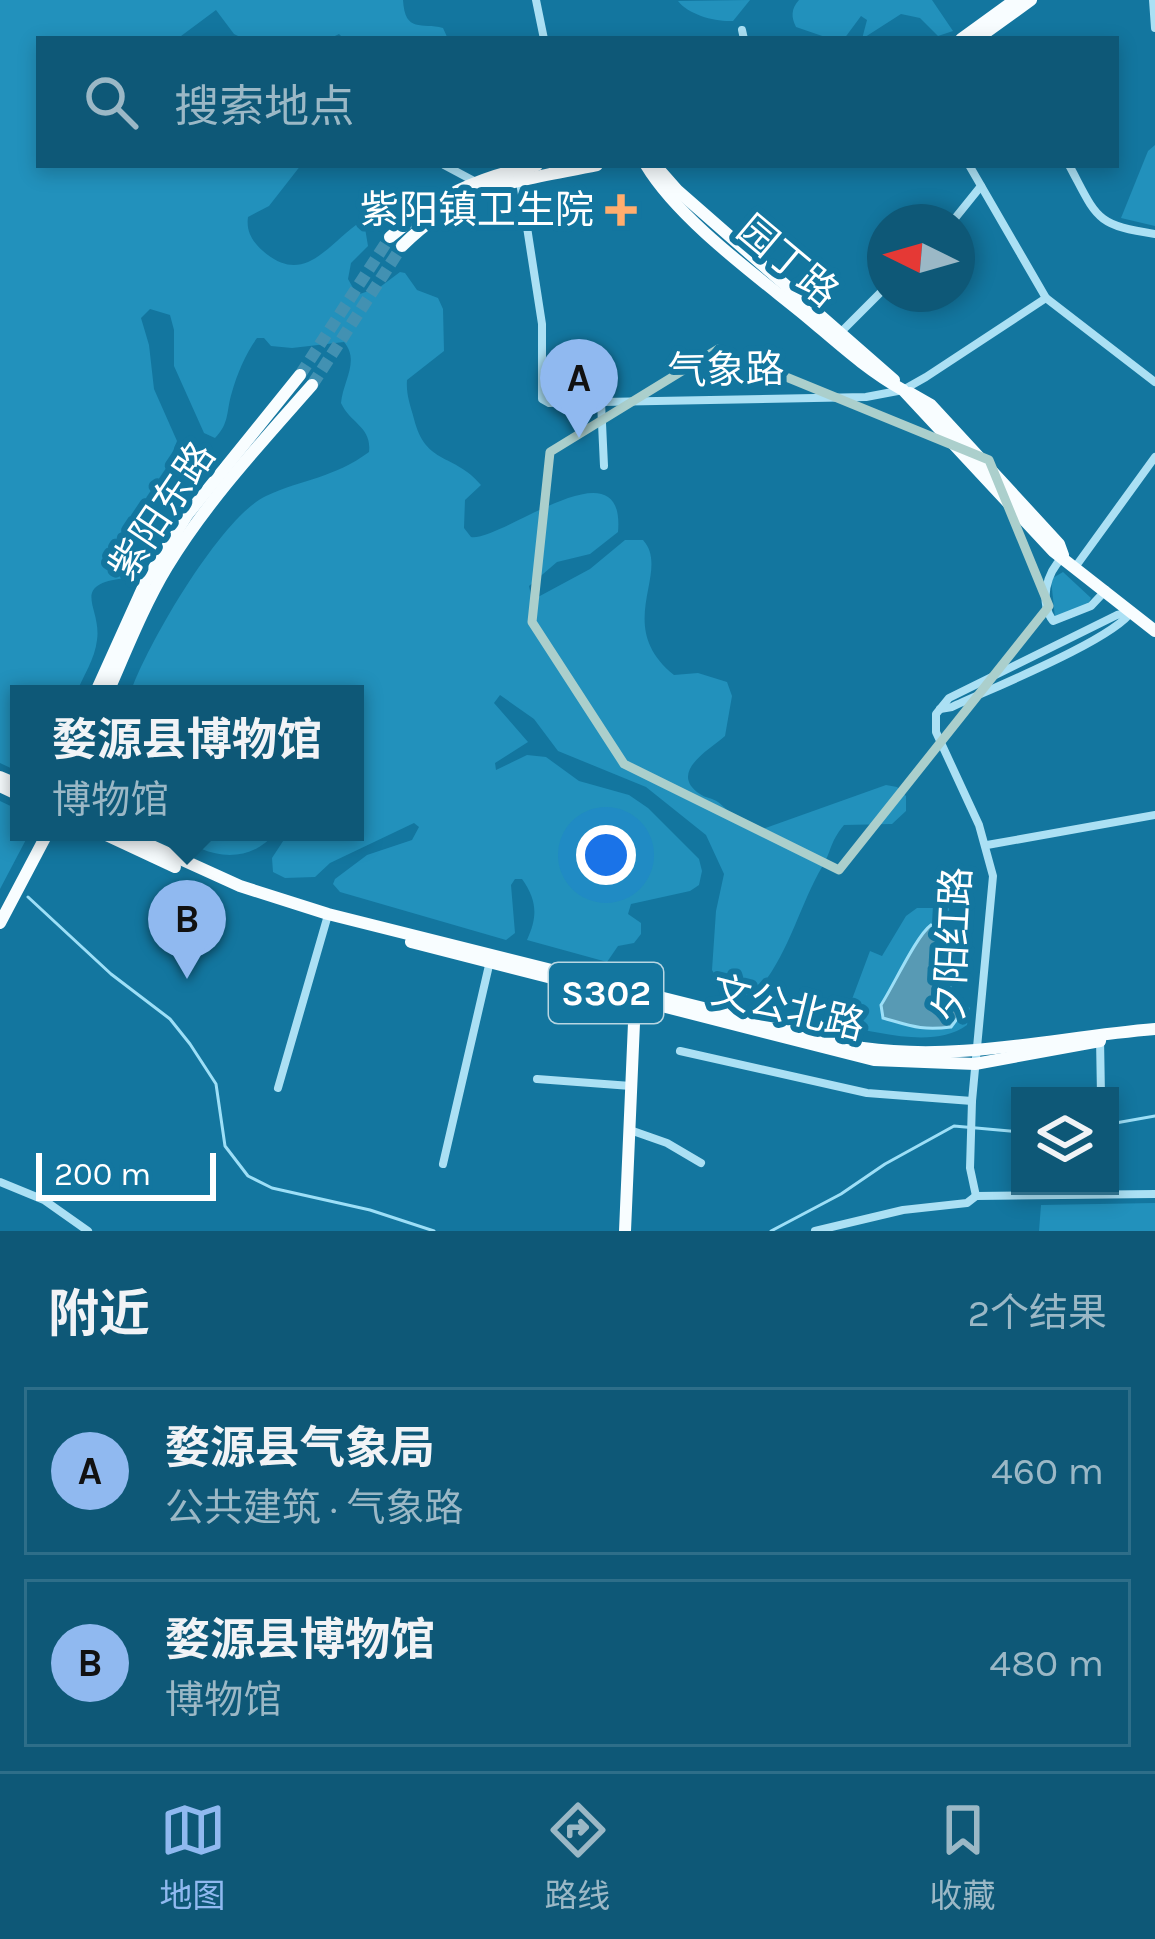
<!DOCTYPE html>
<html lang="zh">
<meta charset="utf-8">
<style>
:root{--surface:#0e5877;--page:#175e7c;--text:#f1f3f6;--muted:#9bb8c6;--line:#2e6e89;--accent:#90b9f0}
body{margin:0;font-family:Karla,"Noto Sans SC",sans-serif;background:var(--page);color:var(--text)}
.controls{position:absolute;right:36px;bottom:36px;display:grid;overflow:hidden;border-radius:0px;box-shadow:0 6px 18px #0003}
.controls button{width:108px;height:108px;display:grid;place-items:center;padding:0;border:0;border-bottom:3px solid var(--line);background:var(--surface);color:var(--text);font:60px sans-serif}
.compass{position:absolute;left:867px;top:204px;width:108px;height:108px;border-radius:50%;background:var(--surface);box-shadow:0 6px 18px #0003;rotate:275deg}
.scale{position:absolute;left:36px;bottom:30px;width:180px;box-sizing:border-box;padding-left:12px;border:6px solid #fff;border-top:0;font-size:33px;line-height:42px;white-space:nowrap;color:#fff;-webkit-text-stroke:9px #13769f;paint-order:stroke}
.you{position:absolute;left:606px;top:855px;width:42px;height:42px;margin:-30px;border:9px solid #fff;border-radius:50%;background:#1a73e8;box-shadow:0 0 0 18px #1a73e833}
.badge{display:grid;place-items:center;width:78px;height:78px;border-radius:50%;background:var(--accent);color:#111;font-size:39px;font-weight:700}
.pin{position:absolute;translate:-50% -99px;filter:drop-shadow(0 3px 6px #0008)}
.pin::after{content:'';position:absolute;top:63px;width:42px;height:36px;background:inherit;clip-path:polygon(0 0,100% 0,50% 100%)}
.popup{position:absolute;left:10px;top:685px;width:354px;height:156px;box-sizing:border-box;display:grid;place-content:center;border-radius:0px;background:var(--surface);filter:drop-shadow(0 3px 9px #0005);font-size:39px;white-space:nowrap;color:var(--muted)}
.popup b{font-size:45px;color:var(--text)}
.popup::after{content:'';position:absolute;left:50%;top:100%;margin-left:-24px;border:24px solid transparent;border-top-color:var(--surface)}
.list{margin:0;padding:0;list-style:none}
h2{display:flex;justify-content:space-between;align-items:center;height:156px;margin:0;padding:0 48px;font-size:51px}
h2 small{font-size:39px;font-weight:400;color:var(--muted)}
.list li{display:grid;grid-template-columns:78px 1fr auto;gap:36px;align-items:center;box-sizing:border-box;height:168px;margin:0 24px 24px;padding:0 24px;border:3px solid var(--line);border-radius:0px}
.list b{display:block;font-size:45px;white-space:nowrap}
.list p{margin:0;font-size:39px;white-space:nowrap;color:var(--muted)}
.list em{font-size:39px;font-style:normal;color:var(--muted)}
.icon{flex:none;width:66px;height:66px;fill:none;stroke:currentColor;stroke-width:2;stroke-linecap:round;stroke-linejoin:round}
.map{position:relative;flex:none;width:1155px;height:1231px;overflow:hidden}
.search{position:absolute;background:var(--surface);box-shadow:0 6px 18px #0003;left:36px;right:36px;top:36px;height:132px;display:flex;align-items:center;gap:30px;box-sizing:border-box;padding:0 42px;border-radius:0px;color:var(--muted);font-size:45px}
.sheet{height:540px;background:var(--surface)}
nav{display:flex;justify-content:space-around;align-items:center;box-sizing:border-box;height:168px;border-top:3px solid var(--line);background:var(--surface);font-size:33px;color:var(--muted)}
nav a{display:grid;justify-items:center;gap:6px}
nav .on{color:var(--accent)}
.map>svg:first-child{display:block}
</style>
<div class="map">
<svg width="1155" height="1231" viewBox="0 0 1155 1231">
<rect width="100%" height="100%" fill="#13769f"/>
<!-- green -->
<g fill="#2291bc">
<path d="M0,0H403C405,34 422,22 443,28L448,39H344L339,34L329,39H244L234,34L216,10L177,39H39V165H301L269,206L248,217C246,231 252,241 263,251C303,286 326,247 356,225L365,228L368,246L351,263L348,279L357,295L380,287L400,272L405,273L417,290L438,298L443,309L444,351L407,380C406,395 410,404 414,419C426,466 453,452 481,485L465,500L464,528L471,537C501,542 626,439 618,532L590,554L557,562L529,586L531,595L538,597L590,569L625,540H643C672,572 612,625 674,675L698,673L727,682L732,696L725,736C711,749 667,772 700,794C705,798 713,798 718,802C732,813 738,826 757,831L886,785L897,787L906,796V811L892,824L844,825C829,843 832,851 822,867C799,906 787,961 754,994L733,996L723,989L712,970L716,911L724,874L706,835L646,787L558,751L534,719L500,695L494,703L528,742L495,763L496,770L527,755L546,757L579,781L629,795L648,808L699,859L702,871L699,885L690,891L631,904L628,914L641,923V934L634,943L618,946L607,962L527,940C538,916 537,900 522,879H515L511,885L515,933L506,940L340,892L333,884L335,879L367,855L412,840L419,827L414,823L330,863L315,877L285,878L273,872L272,858L289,832H355V694H130C146,646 221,517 266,496C303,479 334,478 369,452C372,427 350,423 341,403C343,381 360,361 344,342L292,348L271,346L264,338H257C246,353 237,374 232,392C226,411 230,423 215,438L204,433L174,366V330L170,315L150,309L141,318L149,345L154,389L177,441L168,464L167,522L125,578C68,585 102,607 97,640C95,659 83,676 76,694H19V772L0,763Z"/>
<path d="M750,0L733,21C715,22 689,15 678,1Z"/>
<path d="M799,0H932L953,31L938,36L920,18L901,14L862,39L867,20L861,16L844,39H831L796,27C791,17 791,9 799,0Z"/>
<polygon points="1155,145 1155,226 1121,218 1148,151"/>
<polygon points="1063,572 1091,598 1087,607 1055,618 1051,579"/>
<polygon points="0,801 19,810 19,832 30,832 0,889"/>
<path d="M175,832H276C249,866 205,859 175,832Z"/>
<path d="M917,908H949L952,989L954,997L970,1008L967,1025C934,1049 880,1032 842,1026L870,951L882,956L906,916Z"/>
<polygon points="1155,1203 1155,1231 1039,1231 1041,1205"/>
</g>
<!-- water -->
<path fill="#589ab4" stroke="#9ddff7" stroke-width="3" d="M931,925L944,931C949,962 943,986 962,1012L951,1027C922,1031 911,1026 883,1018L881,1005C893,987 916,936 931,925Z"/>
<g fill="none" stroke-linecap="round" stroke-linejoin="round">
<!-- stream -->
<g stroke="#9ddff7" stroke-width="3">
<polyline points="28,897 111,974 170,1019 190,1044 216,1084 225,1146 248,1176 272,1188 370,1210 434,1231"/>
<polyline points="1110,1124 1155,1116"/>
<polyline points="771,1231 841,1194 885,1164 954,1126 1020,1132"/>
</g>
<!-- major-tunnel -->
<g stroke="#4291b2" stroke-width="12" stroke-dasharray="12 6" stroke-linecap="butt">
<polyline points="300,375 390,237"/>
<polyline points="312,385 402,246"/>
</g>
<!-- minor -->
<g stroke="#abe0f4" stroke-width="8">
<polyline points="536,0 544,39"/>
<polyline points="1153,0 1155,28"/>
<polyline points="742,30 744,39"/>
<polyline points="444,165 474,181"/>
<polyline points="969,165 1046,298 1155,382"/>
<path d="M1069,165C1097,217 1094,225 1155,234"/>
<polyline points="520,182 542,324 542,399 549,403 866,397 903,390 926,377 1046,298"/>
<polyline points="952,222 981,186"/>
<polyline points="839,334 885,288"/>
<polyline points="601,402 604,466"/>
<path d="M1063,557C1046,573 1039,602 1053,621L1091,606L1106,590"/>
<polyline points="1076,566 1155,457"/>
<path d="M940,709L952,707C990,689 1113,640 1132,611"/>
<polyline points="987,845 1155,815"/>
<polyline points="1100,1038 1101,1096"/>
<polyline points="680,1051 867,1093 972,1101"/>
<polyline points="537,1079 631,1086"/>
<polyline points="278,1088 328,915"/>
<polyline points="630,1130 667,1143 701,1163"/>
<polyline points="443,1164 490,961"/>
<polyline points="0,1182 44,1200 88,1231"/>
<polyline points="976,1196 970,1168 972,1101 993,876 979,825 936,732 936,714 949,698 1117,615 1131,612"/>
<polyline points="815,1231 903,1210 967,1203 976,1196 1155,1194"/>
</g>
<!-- major -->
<g stroke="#f8fdff" stroke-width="12">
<polyline points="961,39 1015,0"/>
<polyline points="977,39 1031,0"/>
<path d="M646,165C679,220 757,276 807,317C838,343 867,370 903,390L1053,551L1155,631"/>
<polyline points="655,165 677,190 894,380"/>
<path d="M390,237C439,196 474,178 537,165"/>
<path d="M402,246C465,184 514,182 597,165"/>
<polyline points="910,393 931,405 1059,544 1063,555"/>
<polyline points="95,694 146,581 187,515 300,375"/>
<path d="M107,694C126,651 143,607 167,567C207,501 261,443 312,385"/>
<polyline points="0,777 19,785"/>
<polyline points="0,786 19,795"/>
<polyline points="100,832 175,867"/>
<path d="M121,832L240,886L328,914L863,1048C962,1062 1056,1037 1155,1029"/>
<polyline points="0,923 48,832"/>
<polyline points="411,942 874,1060 975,1064 1100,1041"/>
<polyline points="625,1231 634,1023 639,998"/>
</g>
</g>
<!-- marked area -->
<path fill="none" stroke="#abcfcc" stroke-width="9" stroke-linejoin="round" d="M718,349L989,460L1049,606L839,870L624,764L532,622L550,452Z"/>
<!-- markers -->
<path fill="#ffad6e" stroke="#13769f" stroke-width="4.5" d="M615 192h12v12h12v12h-12v12h-12v-12h-12v-12h12z"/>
<g text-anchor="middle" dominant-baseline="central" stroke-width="12" stroke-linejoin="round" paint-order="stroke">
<!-- shield labels -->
<rect fill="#13769f" stroke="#b8d6e2" stroke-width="3" x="549" y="963" width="114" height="60" rx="9"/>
<g font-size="36" font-weight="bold" fill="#fff">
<text x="606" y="993">S302</text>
</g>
<!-- poi labels -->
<g font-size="39" fill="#fff" stroke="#13769f" text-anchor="end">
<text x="594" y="210">紫阳镇卫生院</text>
</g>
<!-- street labels -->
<g font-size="39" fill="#fff" stroke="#13769f">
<text transform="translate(788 261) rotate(40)">园丁路</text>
<text transform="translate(726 370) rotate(-1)">气象路</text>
<text transform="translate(162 511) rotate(-56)">紫阳东路</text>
<text transform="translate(953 945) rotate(-87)">夕阳红路</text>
<text transform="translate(788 1008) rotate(14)">文公北路</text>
</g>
</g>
</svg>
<div class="controls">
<button><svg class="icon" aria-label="layers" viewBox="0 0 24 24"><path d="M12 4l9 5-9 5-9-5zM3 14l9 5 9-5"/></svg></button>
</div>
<svg class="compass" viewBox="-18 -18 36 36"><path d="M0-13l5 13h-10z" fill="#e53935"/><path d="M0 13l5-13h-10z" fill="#9bb8c6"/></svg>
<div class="scale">200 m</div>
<div class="you"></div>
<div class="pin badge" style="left:579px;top:438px">A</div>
<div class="pin badge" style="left:187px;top:979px">B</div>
<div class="popup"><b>婺源县博物馆</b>博物馆</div>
<div class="search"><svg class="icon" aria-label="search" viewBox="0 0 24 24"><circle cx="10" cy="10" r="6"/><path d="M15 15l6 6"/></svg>搜索地点</div>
</div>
<section class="sheet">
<h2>附近<small>2个结果</small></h2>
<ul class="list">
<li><span class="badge">A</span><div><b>婺源县气象局</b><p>公共建筑 · 气象路</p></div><em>460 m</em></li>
<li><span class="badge">B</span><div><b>婺源县博物馆</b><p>博物馆</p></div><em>480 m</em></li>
</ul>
</section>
<nav>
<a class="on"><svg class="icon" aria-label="map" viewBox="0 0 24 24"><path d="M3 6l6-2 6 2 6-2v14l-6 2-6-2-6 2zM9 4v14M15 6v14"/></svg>地图</a>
<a><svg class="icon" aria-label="directions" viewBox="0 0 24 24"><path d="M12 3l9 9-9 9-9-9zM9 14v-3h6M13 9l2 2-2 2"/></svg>路线</a>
<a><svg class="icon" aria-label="saved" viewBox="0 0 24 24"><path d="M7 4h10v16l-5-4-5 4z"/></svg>收藏</a>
</nav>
